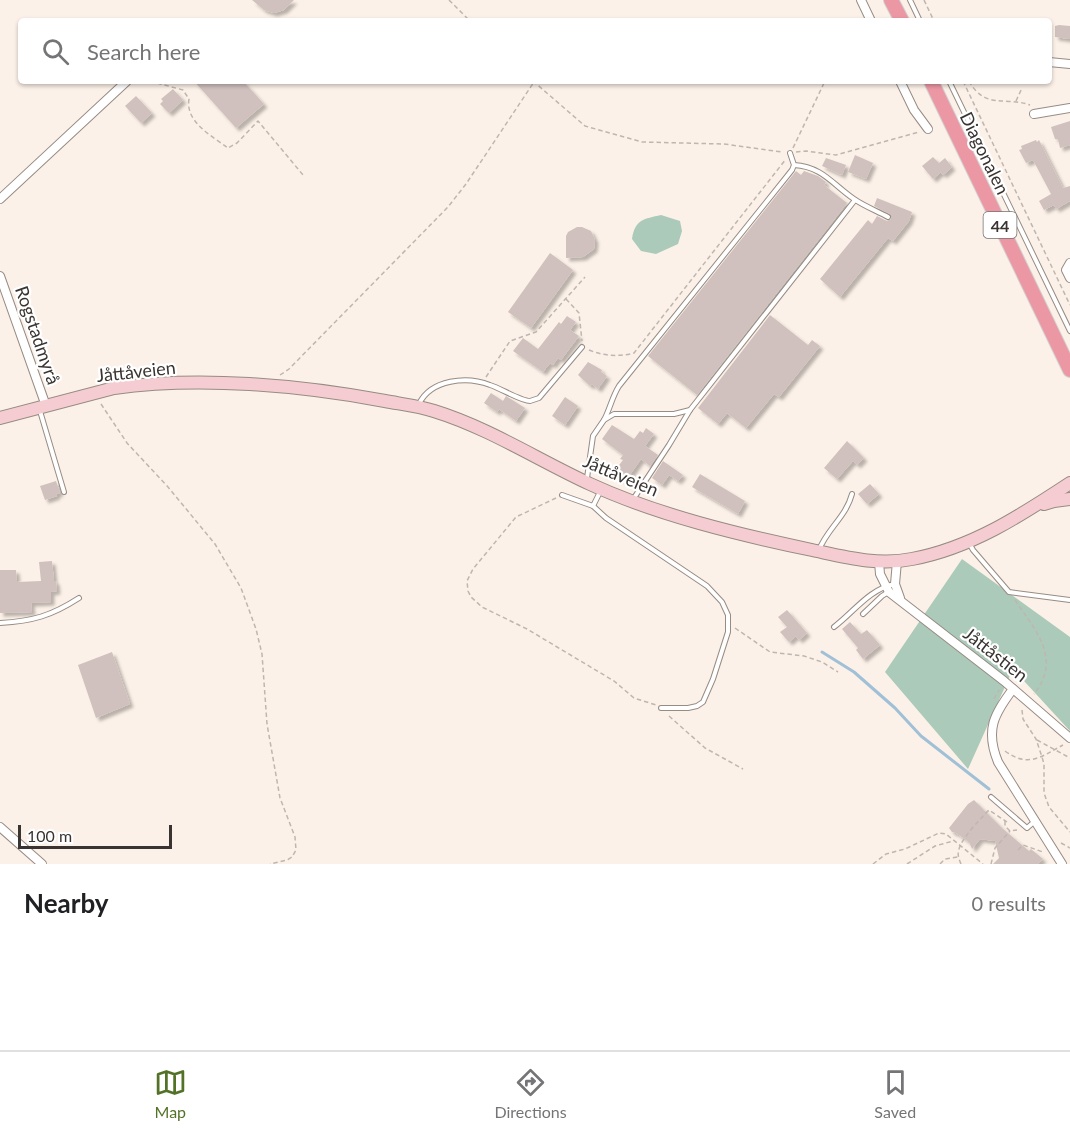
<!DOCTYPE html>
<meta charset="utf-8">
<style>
:root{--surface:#fff;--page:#f6f6f6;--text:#202124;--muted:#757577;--line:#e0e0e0;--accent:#537228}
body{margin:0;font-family:Lato,sans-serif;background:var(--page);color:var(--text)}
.scale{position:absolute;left:18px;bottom:15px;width:154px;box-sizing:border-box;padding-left:6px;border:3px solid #393431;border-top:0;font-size:16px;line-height:21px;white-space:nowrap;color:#393431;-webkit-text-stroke:4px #fff;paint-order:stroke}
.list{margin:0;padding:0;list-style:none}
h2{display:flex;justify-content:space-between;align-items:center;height:78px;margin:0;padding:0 24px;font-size:26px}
h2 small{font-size:20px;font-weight:400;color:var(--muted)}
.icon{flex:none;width:33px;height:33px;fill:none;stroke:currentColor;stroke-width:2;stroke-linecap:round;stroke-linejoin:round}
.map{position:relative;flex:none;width:1070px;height:864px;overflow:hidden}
.search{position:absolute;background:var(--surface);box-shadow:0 2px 4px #0004;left:18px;right:18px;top:18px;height:66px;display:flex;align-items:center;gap:15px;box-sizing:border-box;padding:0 21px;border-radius:6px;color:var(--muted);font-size:22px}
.sheet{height:186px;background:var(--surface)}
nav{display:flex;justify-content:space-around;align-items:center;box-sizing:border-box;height:84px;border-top:2px solid var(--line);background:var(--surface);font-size:16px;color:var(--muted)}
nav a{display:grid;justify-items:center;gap:3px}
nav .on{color:var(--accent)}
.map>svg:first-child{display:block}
</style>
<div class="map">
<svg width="1070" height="864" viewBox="0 0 1070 864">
<defs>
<filter id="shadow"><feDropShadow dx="3.5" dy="3.5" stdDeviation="1.5" flood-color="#0004"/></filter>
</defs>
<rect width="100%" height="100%" fill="#fcf1e8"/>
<!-- green -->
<g fill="#abcab9">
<path d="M661,215L680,221L682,231L678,244L656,254L641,251L632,239C635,219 644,219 661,215Z"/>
<polygon points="962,559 1070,637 1070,731 1013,669 968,769 885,672"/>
</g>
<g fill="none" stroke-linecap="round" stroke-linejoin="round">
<!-- stream -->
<polyline stroke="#a0c0d7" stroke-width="3" points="822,652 854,672 895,708 921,736 989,789"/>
</g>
<!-- building -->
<g fill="#d0c1be" filter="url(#shadow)">
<polygon points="252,0 294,0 284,10 274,13 264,10"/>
<polygon points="1059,25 1070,26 1070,39 1055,37 1055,26"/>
<polygon points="194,81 243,81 264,104 236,128"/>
<polygon points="173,89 183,100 169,113 160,104 163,101 161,99"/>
<polygon points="136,96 152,113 141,123 125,106"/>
<polygon points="1070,121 1070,145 1060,148 1058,139 1055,139 1051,127"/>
<polygon points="1036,140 1037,142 1039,140 1063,188 1070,186 1070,201 1056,209 1054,205 1044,210 1039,201 1051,194 1033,160 1026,163 1019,150 1022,149 1021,146"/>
<polygon points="855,155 873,163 866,179 848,172"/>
<polygon points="933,157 939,163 945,158 952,167 943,175 941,172 933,179 922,166"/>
<polygon points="826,158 846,165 842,175 822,166"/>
<polygon points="796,171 801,175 804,171 818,176 826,182 824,185 847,203 697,395 648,356"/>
<polygon points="877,198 912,212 909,221 893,241 888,238 840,297 820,279 868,220 872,224 877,216 887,221 891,219 890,214 874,206"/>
<polygon points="577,227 582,227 591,231 595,240 594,249 583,257 566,258 566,236 568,232"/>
<polygon points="550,253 573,270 531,328 508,312"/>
<polygon points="770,315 808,345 812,340 820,346 779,397 774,394 746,428 727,413 718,424 698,408"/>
<polygon points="567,316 576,322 570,330 579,336 561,360 558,358 553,365 550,363 543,372 513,351 523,338 538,349 559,322 561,324"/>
<polygon points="588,362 602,370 601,372 607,376 598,389 592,384 590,386 578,375"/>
<polygon points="491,393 503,401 506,396 525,408 516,421 499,409 497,412 484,403"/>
<polygon points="565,397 578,406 565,425 552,416"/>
<polygon points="612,425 634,439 640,431 643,433 646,428 654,434 645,446 658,455 650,466 641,459 625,482 613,473 623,460 620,459 623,455 602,439"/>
<polygon points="847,441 864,458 857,465 853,461 837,479 824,468"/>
<polygon points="663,461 683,475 678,481 669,475 662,485 652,478"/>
<polygon points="700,474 745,501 738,514 692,487"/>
<polygon points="56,481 60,493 56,494 57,496 45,500 40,486"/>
<polygon points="870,484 879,494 867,504 858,494"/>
<polygon points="52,561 54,581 56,581 57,591 51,592 51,602 31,603 32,612 0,613 0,570 16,570 17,582 41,581 39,562"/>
<polygon points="787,610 807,633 799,640 796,636 789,642 780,632 787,627 778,617"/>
<polygon points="850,622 861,634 867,630 880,645 863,659 856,650 858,648 842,629"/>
<polygon points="112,652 130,704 96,718 78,665"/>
<polygon points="974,800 1002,828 1029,851 1031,849 1043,859 1038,864 993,864 999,858 995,841 980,839 972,849 969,842 956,833 952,832 949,828 968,804"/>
</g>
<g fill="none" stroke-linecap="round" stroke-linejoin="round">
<!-- lane casing -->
<g stroke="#968c83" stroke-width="6">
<g id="lane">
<polyline points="910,0 920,21"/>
<polyline points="949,81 1070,331"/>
<path d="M794,165C823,167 832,184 854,199C864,206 877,211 888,217"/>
<path d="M419,404C431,379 467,376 490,385C500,388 521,401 530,401C533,400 536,399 539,398L582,347"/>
<polyline points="40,411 64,492"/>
<path d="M604,420C610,409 612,397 619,386L792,170L794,165L790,153"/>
<polyline points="587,478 593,436 604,420 614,414 674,414 690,410"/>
<polyline points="562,495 593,506 601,490"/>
<polyline points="634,498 669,445 690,410 855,200"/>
<polyline points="593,506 606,518 707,586 722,602 728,615 728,632 713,679 703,702 697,706 688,708 661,708"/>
<polyline points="969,543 973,550 1009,592 1070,600"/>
<path d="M819,550C827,529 846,517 852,494"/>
<polyline points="863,614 882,596 890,591"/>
<path d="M0,623C33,621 51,616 79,598"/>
<path d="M834,627C854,612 869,589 895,584"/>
<polyline points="991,797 1027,828 1035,821"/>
</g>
</g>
<!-- street casing -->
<g stroke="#968c83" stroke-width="10">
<g id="street">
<polyline points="861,0 871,21"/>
<polyline points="1049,62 1070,64"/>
<polyline points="900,81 914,110 928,129"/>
<polyline points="1034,114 1070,108"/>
<polyline points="0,199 127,81"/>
<polyline points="1070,263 1066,270 1070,278"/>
<polyline points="0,276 46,406"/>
<polyline points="897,561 895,584 900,598"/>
<polyline points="879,562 880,574 889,592 1004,681 1070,738"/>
<path d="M1013,689C994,714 985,730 998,762L1062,864"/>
<polyline points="0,827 42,864"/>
</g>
</g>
<!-- secondary casing -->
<g stroke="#968c83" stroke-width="14">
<g id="secondary">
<path d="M0,418L114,388C199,376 300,385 385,401C401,404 419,406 434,411C489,428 538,460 590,484C657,515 740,535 812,550C845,557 878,566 912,559C971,548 1020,516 1070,483"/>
<polyline points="1044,504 1054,501 1070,499"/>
</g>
</g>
<!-- primary casing -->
<g stroke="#d3d2d2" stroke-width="16">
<g id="primary">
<polyline points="891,0 902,21"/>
<polyline points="931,81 1070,370"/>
</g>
</g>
<!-- path -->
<g stroke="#bfb6af" stroke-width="1.5" stroke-dasharray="4.5 3" stroke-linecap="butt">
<polyline points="449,0 470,21"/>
<polyline points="924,0 934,21"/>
<path d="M150,81L183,90L189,99C185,122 212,136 228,148L237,143L258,121L303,175"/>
<polyline points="533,81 585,126 642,142 724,144 782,152"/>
<polyline points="963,81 1070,305"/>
<path d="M969,81C985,110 1005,96 1030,105"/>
<polyline points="1016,101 1022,88"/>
<polyline points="793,148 825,81"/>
<polyline points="796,152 806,151 836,155 919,132"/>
<polyline points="566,299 579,313 582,341"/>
<path d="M589,350C603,356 619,357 634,353L786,159"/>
<polyline points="280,375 289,369 448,207 466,184 534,82"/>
<polyline points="486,377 510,341 536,332 585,277"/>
<polyline points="101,404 127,443 168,487 215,544 241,588 256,629 262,654 267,724 280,798 295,837 296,850 292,857 287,860 270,864"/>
<polyline points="556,498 516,517 473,569 467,581 468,591 471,597 482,607 527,629 614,681 634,698 656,705"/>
<path d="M1015,600C1036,631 1062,659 1034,694"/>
<polyline points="735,628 770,652 804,656 822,662 838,672"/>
<polyline points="994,699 999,690"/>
<polyline points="1022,710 1023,719 1036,739 1042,757 1044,764 1044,793 1049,807 1070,832"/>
<polyline points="669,716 705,748 743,769"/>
<polyline points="1037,740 1070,758"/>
<path d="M1005,751C1028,768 1041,757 1063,745"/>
<polyline points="1005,821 1005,826 1010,831 1017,830"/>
<polyline points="1061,843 1070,848"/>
<polyline points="1018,850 1023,845 1043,852"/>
<polyline points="873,864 886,854 905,849 939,833 946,834 983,864"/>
<polyline points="907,864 935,846 953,841"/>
<polyline points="940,864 945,859 958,857"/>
<path d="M961,864C959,859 957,855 959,849C962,838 980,819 989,810L1007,822"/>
<polyline points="991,864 995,848 1010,831"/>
</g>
<!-- lane -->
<use href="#lane" stroke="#fff" stroke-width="4"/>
<!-- street -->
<use href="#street" stroke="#fff" stroke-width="8"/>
<!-- secondary -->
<use href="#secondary" stroke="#f5ccd1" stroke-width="12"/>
<!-- primary -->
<use href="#primary" stroke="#ec98a4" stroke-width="14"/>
</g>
<g text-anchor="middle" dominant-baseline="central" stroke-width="4.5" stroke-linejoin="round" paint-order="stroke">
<!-- shield labels -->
<rect fill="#fff" stroke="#74716f" stroke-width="1.5" x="983.5" y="212" width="33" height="26" rx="4.5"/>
<g font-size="16" font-weight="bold" fill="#393431">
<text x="1000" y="225">44</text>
</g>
<!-- street labels -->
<g font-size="18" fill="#393431" stroke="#fff">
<text transform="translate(985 153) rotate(64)">Diagonalen</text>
<text transform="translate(38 335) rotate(71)">Rogstadmyrå</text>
<text transform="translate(136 371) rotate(-6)">Jåttåveien</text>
<text transform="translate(621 475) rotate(23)">Jåttåveien</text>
<text transform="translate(996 654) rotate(38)">Jåttåstien</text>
</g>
</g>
</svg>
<div class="scale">100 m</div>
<div class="search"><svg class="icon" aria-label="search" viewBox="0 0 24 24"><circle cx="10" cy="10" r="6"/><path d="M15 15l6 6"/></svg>Search here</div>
</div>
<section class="sheet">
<h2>Nearby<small>0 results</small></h2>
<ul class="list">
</ul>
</section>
<nav>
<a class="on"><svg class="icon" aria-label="map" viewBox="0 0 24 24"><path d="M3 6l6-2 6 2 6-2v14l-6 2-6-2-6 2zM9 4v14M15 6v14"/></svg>Map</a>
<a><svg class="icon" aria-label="directions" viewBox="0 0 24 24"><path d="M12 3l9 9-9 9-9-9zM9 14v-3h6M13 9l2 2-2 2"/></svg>Directions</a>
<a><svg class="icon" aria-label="saved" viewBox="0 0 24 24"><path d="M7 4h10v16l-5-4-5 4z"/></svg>Saved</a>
</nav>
